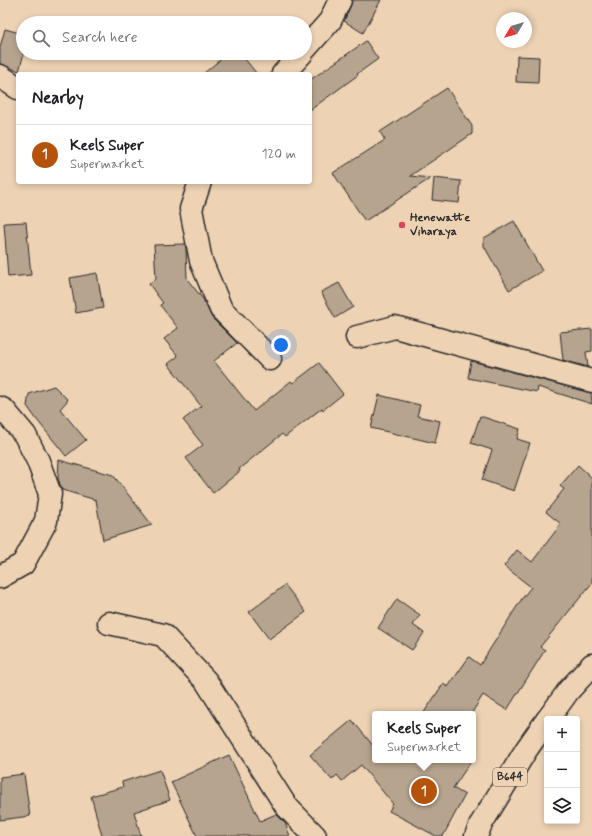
<!DOCTYPE html>
<meta charset="utf-8">
<style>
:root{--surface:#fff;--page:#f6f6f6;--text:#202124;--muted:#757577;--line:#e0e0e0;--accent:#b45309}
body{margin:0;font-family:Mynerve,sans-serif;background:var(--page);color:var(--text)}
.controls{position:absolute;right:12px;bottom:12px;display:grid;overflow:hidden;border-radius:4px;box-shadow:0 2px 6px #0003}
.controls button{width:36px;height:36px;display:grid;place-items:center;padding:0;border:0;border-bottom:1px solid var(--line);background:var(--surface);color:var(--text);font:20px sans-serif}
.compass{position:absolute;left:496px;top:12px;width:36px;height:36px;border-radius:50%;background:var(--surface);box-shadow:0 2px 6px #0003;rotate:232deg}
.you{position:absolute;left:281px;top:345px;width:14px;height:14px;margin:-10px;border:3px solid #fff;border-radius:50%;background:#1a73e8;box-shadow:0 0 0 6px #1a73e833}
.badge{display:grid;place-items:center;width:26px;height:26px;border-radius:50%;background:var(--accent);color:#fff;font-size:13px;font-weight:700}
.pin{position:absolute;translate:-50% -50%;border:2px solid #fff;box-shadow:0 1px 4px #0006}
.popup{position:absolute;left:372px;top:711px;width:104px;height:52px;box-sizing:border-box;display:grid;place-content:center;border-radius:4px;background:var(--surface);filter:drop-shadow(0 1px 3px #0005);font-size:13px;white-space:nowrap;color:var(--muted)}
.popup b{font-size:15px;color:var(--text)}
.popup::after{content:'';position:absolute;left:50%;top:100%;margin-left:-8px;border:8px solid transparent;border-top-color:var(--surface)}
.list{margin:0;padding:0;list-style:none}
h2{display:flex;justify-content:space-between;align-items:center;height:52px;margin:0;padding:0 16px;font-size:17px}
h2 small{font-size:13px;font-weight:400;color:var(--muted)}
.list li{display:grid;grid-template-columns:26px 1fr auto;gap:12px;align-items:center;box-sizing:border-box;height:60px;padding:0 16px;border-top:1px solid var(--line)}
.list b{display:block;font-size:15px;white-space:nowrap}
.list p{margin:0;font-size:13px;white-space:nowrap;color:var(--muted)}
.list em{font-size:13px;font-style:normal;color:var(--muted)}
.icon{flex:none;width:22px;height:22px;fill:none;stroke:currentColor;stroke-width:2;stroke-linecap:round;stroke-linejoin:round}
.map{position:relative;flex:none;width:592px;height:836px;overflow:hidden}
.search{position:absolute;background:var(--surface);box-shadow:0 2px 6px #0003;left:16px;top:16px;width:296px;height:44px;display:flex;align-items:center;gap:10px;box-sizing:border-box;padding:0 14px;border-radius:22px;color:var(--muted);font-size:15px}
.panel{position:absolute;background:var(--surface);box-shadow:0 2px 6px #0003;left:16px;top:72px;width:296px;height:112px;border-radius:4px}
.map>svg:first-child{display:block}
</style>
<div class="map">
<svg width="592" height="836" viewBox="0 0 592 836">
<rect width="100%" height="100%" fill="#edd2b4"/>
<filter id="ink" filterUnits="userSpaceOnUse"><feTurbulence type="fractalNoise" baseFrequency=".025" numOctaves="2"/><feDisplacementMap in="SourceGraphic" scale="8" xChannelSelector="R" yChannelSelector="G"/><feConvolveMatrix kernelMatrix="1 2 1 2 8 2 1 2 1" color-interpolation-filters="sRGB"/></filter>
<g filter="url(#ink)">
<!-- building -->
<g fill="#b7a48f" stroke="#2b2b2b">
<polygon points="352,0 381,0 363,33 344,21 351,5"/>
<polygon points="5,29 23,34 23,57 19,71 0,64 0,47"/>
<polygon points="366,41 378,59 357,74 358,75 310,110 310,80"/>
<polygon points="228,53 240,53 257,74 203,74"/>
<polygon points="517,56 539,57 538,83 516,82"/>
<polygon points="447,88 472,126 472,134 410,176 431,178 365,221 333,173 385,140 380,132"/>
<polygon points="434,178 461,181 459,203 432,200"/>
<polygon points="514,221 542,271 509,290 484,246 484,238"/>
<polygon points="26,222 31,275 8,277 4,223"/>
<polygon points="185,244 186,249 187,279 203,299 212,318 237,343 214,361 254,411 291,381 293,383 319,363 343,394 323,410 322,408 285,437 282,434 239,469 240,471 213,493 186,458 203,445 183,420 201,406 168,364 178,356 164,339 178,328 160,305 163,303 149,284 156,279 154,245"/>
<polygon points="97,273 103,308 76,313 70,278"/>
<polygon points="339,283 353,307 335,318 321,292"/>
<polygon points="592,329 592,351 586,352 588,367 563,360 560,332"/>
<polygon points="471,361 591,393 592,404 538,387 537,392 468,378"/>
<polygon points="54,386 68,400 60,409 86,440 66,456 37,420 27,406 29,394"/>
<polygon points="379,395 420,405 417,416 440,421 435,443 371,428"/>
<polygon points="480,416 520,429 517,439 530,443 514,491 482,480 492,450 471,443"/>
<polygon points="59,460 113,475 152,525 103,540 96,500 62,490 58,478"/>
<polygon points="578,465 592,478 592,583 540,647 545,650 507,710 483,695 471,714 423,714 443,684 448,687 469,657 480,665 521,600 531,587 504,566 517,550 532,562 561,524 546,512 564,489 560,486"/>
<polygon points="285,585 306,612 269,639 249,612"/>
<polygon points="397,599 420,615 413,625 424,633 412,650 378,628"/>
<polygon points="352,720 375,748 375,760 472,760 453,788 465,795 443,836 436,836 389,811 393,804 361,765 342,781 337,775 332,780 310,755"/>
<polygon points="229,755 260,821 276,814 285,823 290,836 197,836 171,782"/>
<polygon points="160,770 170,800 134,812 141,836 102,836 91,796 123,787 122,782"/>
<polygon points="24,774 30,816 0,820 0,777"/>
</g>
<g fill="none" stroke-linecap="round" stroke-linejoin="round">
<!-- minor casing -->
<g stroke="#2b2b2b" stroke-width="25">
<g id="minor">
<polyline points="305,49 330,21 340,0"/>
<polyline points="283,74 302,53"/>
<polyline points="0,76 18,88"/>
<polyline points="200,182 191,209 201,261 221,309 270,359"/>
<polyline points="357,337 395,327 592,381"/>
<polyline points="0,408 4,410 25,435 38,461 50,494 46,521 23,564 0,577"/>
<polyline points="109,623 163,635 206,681 286,806 315,836"/>
</g>
</g>
<!-- primary casing -->
<g stroke="#2b2b2b" stroke-width="25">
<g id="primary">
<polyline points="548,719 569,690 592,665"/>
<polyline points="476,836 481,824 526,750 547,720"/>
</g>
</g>
<!-- minor -->
<use href="#minor" stroke="#edd2b4" stroke-width="22"/>
<!-- primary -->
<use href="#primary" stroke="#edd2b4" stroke-width="22"/>
</g>
</g>
<!-- markers -->
<circle fill="#d1495b" stroke="#edd2b4" stroke-width="1.5" cx="402" cy="225" r="4"/>
<g text-anchor="middle" dominant-baseline="central" stroke-width="3.5" stroke-linejoin="round" paint-order="stroke">
<!-- shield labels -->
<rect fill="#edd2b4" stroke="#655d54" stroke-width="1" x="493" y="768" width="34" height="18" rx="3"/>
<g font-size="11" font-weight="bold" fill="#2b2b2b">
<text x="510" y="777">B644</text>
</g>
<!-- poi labels -->
<g font-size="12" font-weight="bold" fill="#2b2b2b" stroke="#edd2b4" text-anchor="start">
<text x="410" y="218">Henewatte<tspan x="410" dy="14">Viharaya</tspan></text>
</g>
</g>
</svg>
<div class="controls">
<button>+</button>
<button>−</button>
<button><svg class="icon" aria-label="layers" viewBox="0 0 24 24"><path d="M12 4l9 5-9 5-9-5zM3 14l9 5 9-5"/></svg></button>
</div>
<svg class="compass" viewBox="-18 -18 36 36"><path d="M0-13l5 13h-10z" fill="#e53935"/><path d="M0 13l5-13h-10z" fill="#757577"/></svg>
<div class="you"></div>
<div class="pin badge" style="left:424px;top:791px">1</div>
<div class="popup"><b>Keels Super</b>Supermarket</div>
<div class="search"><svg class="icon" aria-label="search" viewBox="0 0 24 24"><circle cx="10" cy="10" r="6"/><path d="M15 15l6 6"/></svg>Search here</div>
<section class="panel">
<h2>Nearby<small></small></h2>
<ul class="list">
<li><span class="badge">1</span><div><b>Keels Super</b><p>Supermarket</p></div><em>120 m</em></li>
</ul>
</section>
</div>
